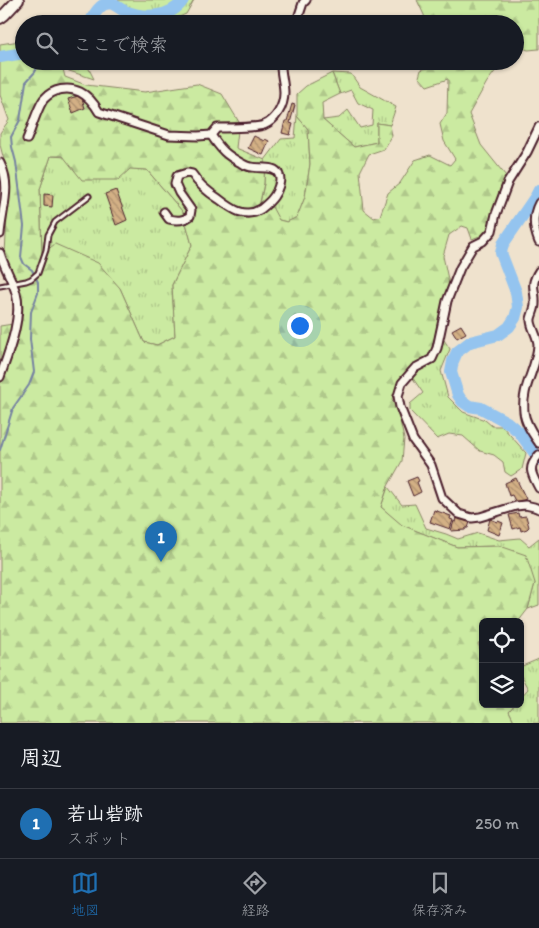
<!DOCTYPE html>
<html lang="ja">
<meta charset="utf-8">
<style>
:root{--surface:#171b24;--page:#242831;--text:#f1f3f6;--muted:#9ea1a6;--line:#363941;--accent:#1f6fb2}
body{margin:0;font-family:Itim,"Klee One",sans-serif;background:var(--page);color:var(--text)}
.controls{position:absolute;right:15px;bottom:15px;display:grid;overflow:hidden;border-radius:8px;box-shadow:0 1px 4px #0004}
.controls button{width:45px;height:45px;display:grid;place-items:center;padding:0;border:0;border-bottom:1px solid var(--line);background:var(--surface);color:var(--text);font:25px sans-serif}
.you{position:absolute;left:299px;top:325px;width:18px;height:18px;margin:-12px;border:4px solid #fff;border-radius:50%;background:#1a73e8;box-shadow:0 0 0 8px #1a73e833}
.badge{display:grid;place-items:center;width:32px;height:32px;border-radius:50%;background:var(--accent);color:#fff;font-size:16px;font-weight:700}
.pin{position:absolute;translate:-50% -41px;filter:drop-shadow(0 1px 2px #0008)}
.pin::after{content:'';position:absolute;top:26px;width:18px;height:15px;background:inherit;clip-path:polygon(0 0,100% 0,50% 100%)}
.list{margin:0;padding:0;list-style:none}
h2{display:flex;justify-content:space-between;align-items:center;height:65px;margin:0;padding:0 20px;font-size:21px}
h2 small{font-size:16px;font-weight:400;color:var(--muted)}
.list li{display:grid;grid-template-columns:32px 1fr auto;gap:15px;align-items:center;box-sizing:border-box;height:70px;padding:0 20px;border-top:1px solid var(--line)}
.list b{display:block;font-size:19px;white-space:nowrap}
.list p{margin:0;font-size:16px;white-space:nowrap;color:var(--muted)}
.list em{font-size:16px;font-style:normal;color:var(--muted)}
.icon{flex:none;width:28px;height:28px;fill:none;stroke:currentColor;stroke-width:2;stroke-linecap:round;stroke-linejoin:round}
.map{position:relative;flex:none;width:539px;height:723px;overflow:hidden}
.search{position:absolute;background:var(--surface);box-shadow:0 1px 4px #0004;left:15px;right:15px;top:15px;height:55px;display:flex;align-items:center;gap:12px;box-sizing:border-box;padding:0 18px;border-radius:28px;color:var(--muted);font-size:19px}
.sheet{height:135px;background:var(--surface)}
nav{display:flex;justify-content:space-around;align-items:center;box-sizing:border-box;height:70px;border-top:1px solid var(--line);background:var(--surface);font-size:14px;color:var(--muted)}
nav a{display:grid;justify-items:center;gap:2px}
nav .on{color:var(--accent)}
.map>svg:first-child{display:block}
</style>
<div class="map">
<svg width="539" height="723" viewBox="0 0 539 723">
<defs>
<pattern id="grass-tufts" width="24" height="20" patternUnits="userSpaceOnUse" patternTransform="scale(1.25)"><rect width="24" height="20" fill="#cbeaa1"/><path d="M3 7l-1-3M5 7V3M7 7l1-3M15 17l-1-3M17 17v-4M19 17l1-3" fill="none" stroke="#b0c88b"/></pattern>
<pattern id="forest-firs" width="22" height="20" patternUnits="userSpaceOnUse" patternTransform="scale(1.25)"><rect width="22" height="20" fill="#cbeaa1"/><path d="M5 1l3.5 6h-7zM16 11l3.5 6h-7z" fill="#b0c88b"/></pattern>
<pattern id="building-back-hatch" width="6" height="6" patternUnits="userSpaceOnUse" patternTransform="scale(1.25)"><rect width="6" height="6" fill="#d3b085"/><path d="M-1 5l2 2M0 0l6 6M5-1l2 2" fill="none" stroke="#ad8f6d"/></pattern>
</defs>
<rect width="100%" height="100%" fill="#efe2cd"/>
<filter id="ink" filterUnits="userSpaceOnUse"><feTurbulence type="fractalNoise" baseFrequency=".02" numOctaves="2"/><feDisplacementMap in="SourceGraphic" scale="10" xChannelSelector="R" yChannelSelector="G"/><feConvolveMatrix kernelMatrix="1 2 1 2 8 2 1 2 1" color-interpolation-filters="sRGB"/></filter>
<g filter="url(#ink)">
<!-- grass -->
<g fill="url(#grass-tufts)" stroke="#8a8466">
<polygon points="118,0 194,0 186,14 165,23 152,12 124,8"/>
<polygon points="332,73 351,74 360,87 396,107 390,125 377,123 377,142 354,147 323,120 339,118 348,110 360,128 372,125 373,110 358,103 351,90 340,94"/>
<polygon points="297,116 308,129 310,164 305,197 297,218 287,222 279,220 259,208 264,184 265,160 281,139 295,138"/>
<path d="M51,156C84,157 115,168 147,170L183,212L192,245L172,285L175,336L157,345L144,342L120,288L42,254L40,189Z"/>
<polygon points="444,340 450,349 441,371 448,397 463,412 485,420 492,426 502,426 526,453 522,469 511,476 505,472 503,462 494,455 480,451 463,436 449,434 437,439 410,411 410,404 423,393 412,377 419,370 435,362"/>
<polygon points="388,487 402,505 415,504 426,528 446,534 458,539 478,533 499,540 520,538 529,546 539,538 539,605 528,609 535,583 500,546 457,547 401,525 381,507"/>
<polygon points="539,659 539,723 515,723 509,711 515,704 520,704 520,698 528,689 520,674 520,667"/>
</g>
<!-- forest -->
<g fill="url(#forest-firs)" stroke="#8a8466" fill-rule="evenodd">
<polygon points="417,0 539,0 539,49 528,50 515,45 515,24 426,24 424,15"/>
<path d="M20,41L24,44V61H85L94,79L63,69L65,77L86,85L145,92L197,84L222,94L239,122L236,148L265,160L264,183L259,207H272L279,220L287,222L297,217L305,197L310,164L308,129L297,116V94L306,86L332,73L340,94L322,103L323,120L354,147L377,142V123L390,125L392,136L384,149L369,154L360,172L364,210L374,218L380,216L388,193L400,183L415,160L430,155L450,165L455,159L444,141L440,124L447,113L448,79L427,86L419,77L421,70L431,67V61H503L487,82L469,114L481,145L506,176L490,223L485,234L472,239L468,228L462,226L449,235L443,256L449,284L441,310L430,356L415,363L399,379L392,399L400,421L404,439L402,461L388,486L381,507L402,525L457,547L500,546L526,555L535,583L528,609L518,622H483V642L478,644L483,656V704H515L509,711L515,723H0V326L13,324L21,302L15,279L5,254L9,179L0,145V133L9,120L0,95V44ZM51,156H63L82,180H118L130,169L147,170L183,212L192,245L172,285L175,336L157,345L144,342L120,288L98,263L55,244L42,254L40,189Z"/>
</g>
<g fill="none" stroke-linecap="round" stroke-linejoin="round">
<!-- stream -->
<polyline stroke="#7682a1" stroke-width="2" points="0,450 13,408 29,385 34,372 30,339 31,312 38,293 38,282 32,270 24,264 21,257 24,226 16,162 12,147 11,137 20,120 26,82 35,72 40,61"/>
<!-- river -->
<g stroke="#94c4ef" stroke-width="12">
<path d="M89,24C93,17 96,9 103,5C114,0 116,8 125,11C143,18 171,19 183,0"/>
<polyline points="0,57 24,53"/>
<polyline points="539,190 536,196 503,244 501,253 516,292 518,307 515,318 509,327 498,335 470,342 457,352 453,361 451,372 458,395 462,401 469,406 481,408 507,422 519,432 539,459"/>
</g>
</g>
<!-- building -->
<g fill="url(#building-back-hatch)" stroke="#4a1f2b">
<polygon points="81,95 85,108 73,113 68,99"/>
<polygon points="292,104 295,105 290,123 293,124 290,135 282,133 285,121 287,121"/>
<polygon points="254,136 264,141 265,139 269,141 263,155 248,148"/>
<polygon points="116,190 127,220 116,225 105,194"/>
<polygon points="44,194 53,195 52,207 44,206"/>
<polygon points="461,325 466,333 457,338 452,330"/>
<polygon points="417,477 419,481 417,482 421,492 413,496 407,481"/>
<polygon points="516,478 526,499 516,503 512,495 509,496 505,483"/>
<polygon points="434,510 451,516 450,519 453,520 450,529 430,522"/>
<polygon points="518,513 519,517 526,516 529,527 527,529 521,531 520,527 513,529 509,515"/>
<polygon points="457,518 470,522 468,528 466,528 465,530 451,531 454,521 456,522"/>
<polygon points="490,519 498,522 498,521 503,523 499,535 487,530"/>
</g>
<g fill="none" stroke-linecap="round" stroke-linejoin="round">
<!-- lane casing -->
<g stroke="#4a1f2b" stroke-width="7">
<polyline id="lane" points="0,286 26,281 31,279 38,273 46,250 48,235 55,222 89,196"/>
</g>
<!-- street casing -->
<g stroke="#4a1f2b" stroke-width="11">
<g id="street">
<polyline points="296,24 303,3 306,0"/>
<polyline points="539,127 527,152 508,182 496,214 492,231 483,241 473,246 460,268 447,301 437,348 432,359 415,368 402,383 398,396 400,407 413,440 431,465 442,498 459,514 472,518 480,517 516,506 525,505 534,507 539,509"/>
<path d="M27,139C31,130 38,106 44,99C53,89 68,86 80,92C88,96 95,105 99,112L169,135L198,136L211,135L217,128C228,128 254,128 264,125C276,120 284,106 284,93C284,82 280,72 281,61"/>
<path d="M0,163C12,186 2,209 0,234"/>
<path d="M539,203C532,216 533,228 539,242"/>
<path d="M164,212L169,219C177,221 183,221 190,216L191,210L179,193L175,184L177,176L187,173L192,174C199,185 208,192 219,199C232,209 245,219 261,209C266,205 270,202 274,196C277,192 282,180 279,175C276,165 260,169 252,167C248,167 245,165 241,163C226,155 221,150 211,135"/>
<path d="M0,253C4,267 12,279 16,293C23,317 8,354 0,377"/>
<path d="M539,271C529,287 536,288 535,304C535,309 532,314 531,319C530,326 538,336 538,345C537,369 521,386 524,412C525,423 533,434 539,443"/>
<path d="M539,455C527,468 531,473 539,488"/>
</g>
</g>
<!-- secondary casing -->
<g stroke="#4a1f2b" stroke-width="14">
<polyline id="secondary" points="0,18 4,15 18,0"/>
</g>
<!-- lane -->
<use href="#lane" stroke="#fbf7ec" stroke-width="3"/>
<!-- street -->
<use href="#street" stroke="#fbf7ec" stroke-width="7"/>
<!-- secondary -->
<use href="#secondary" stroke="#fbf7ec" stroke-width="10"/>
</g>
</g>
</svg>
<div class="controls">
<button><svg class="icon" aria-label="locate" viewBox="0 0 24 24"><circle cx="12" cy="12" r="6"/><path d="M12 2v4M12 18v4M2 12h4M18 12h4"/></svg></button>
<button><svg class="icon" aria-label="layers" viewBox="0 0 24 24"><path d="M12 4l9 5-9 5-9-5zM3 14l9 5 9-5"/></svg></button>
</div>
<div class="you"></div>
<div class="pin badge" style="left:161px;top:562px">1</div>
<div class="search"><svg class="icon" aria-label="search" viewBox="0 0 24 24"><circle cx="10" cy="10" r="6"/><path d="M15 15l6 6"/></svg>ここで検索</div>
</div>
<section class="sheet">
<h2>周辺<small></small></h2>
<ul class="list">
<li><span class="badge">1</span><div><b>若山砦跡</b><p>スポット</p></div><em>250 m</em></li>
</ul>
</section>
<nav>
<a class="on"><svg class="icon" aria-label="map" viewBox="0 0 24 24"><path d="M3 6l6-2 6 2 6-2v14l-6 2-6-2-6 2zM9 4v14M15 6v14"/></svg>地図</a>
<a><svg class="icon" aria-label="directions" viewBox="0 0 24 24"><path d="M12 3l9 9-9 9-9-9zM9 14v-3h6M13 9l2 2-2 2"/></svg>経路</a>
<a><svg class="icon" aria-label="saved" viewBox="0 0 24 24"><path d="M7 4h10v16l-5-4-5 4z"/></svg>保存済み</a>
</nav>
